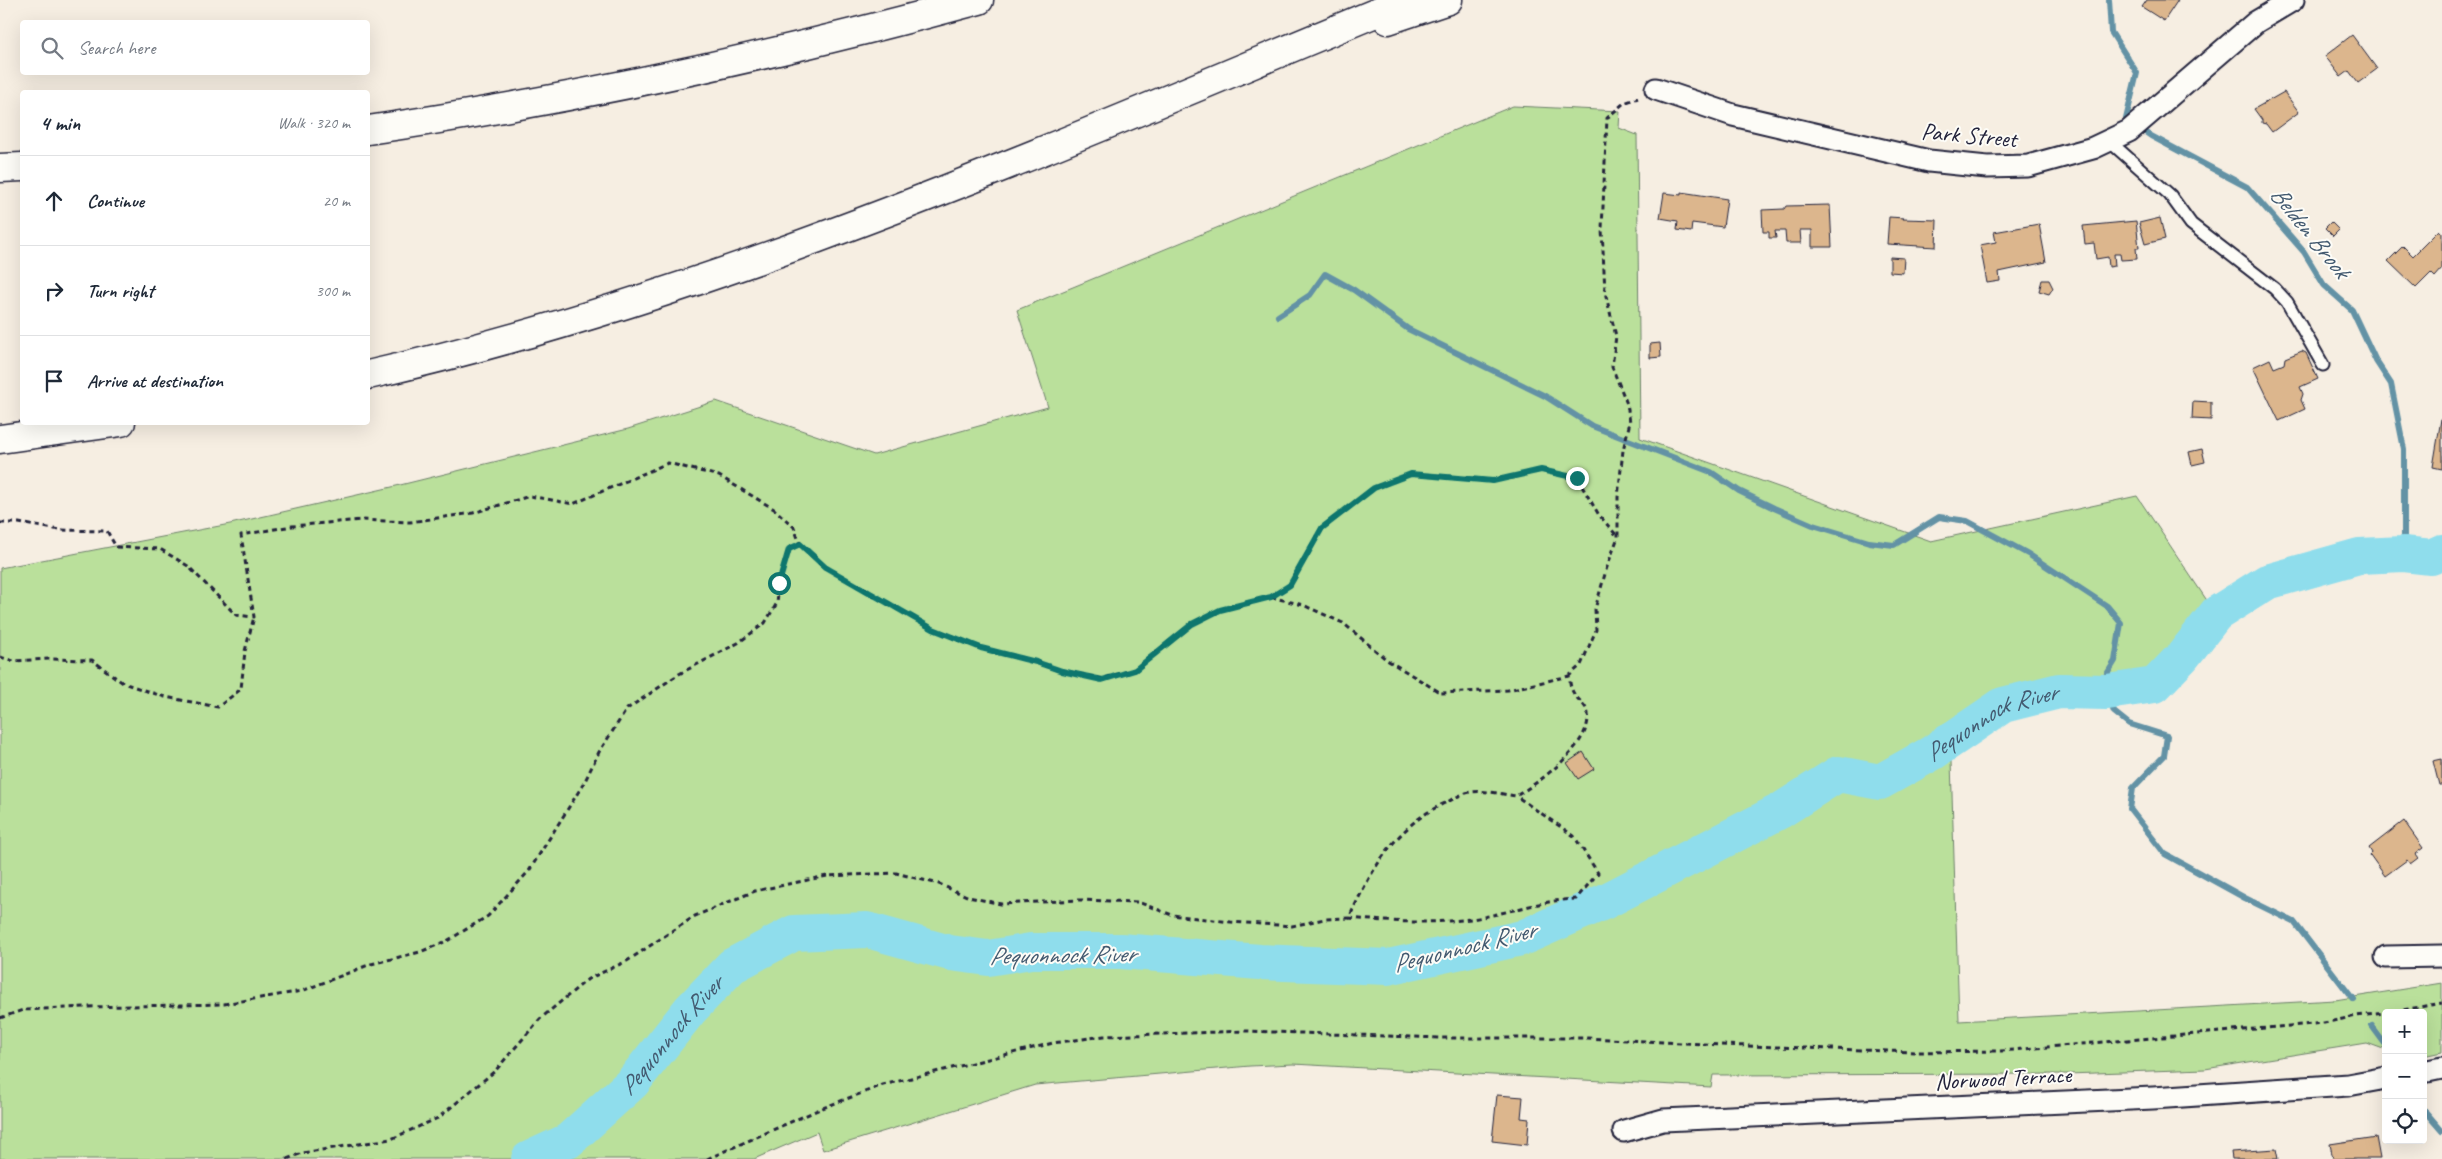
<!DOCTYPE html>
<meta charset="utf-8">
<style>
:root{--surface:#fff;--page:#f6f6f7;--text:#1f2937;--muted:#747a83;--line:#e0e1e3}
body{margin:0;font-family:Caveat,sans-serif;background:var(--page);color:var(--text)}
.controls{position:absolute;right:15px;bottom:15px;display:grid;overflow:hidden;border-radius:5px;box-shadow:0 5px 20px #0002}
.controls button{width:45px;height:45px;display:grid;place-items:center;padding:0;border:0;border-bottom:1px solid var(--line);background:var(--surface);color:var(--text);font:25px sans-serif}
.stop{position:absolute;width:15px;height:15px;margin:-11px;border:4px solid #0f766e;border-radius:50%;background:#fff}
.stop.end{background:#0f766e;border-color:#fff;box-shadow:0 1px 5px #0008}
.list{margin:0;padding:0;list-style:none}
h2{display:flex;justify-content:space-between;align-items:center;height:65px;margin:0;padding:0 20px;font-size:21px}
h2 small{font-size:16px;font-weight:400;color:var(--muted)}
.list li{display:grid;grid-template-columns:32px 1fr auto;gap:15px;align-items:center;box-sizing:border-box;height:90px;padding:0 20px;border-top:1px solid var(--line)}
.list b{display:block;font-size:19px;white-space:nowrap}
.list em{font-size:16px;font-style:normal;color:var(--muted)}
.icon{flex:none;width:28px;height:28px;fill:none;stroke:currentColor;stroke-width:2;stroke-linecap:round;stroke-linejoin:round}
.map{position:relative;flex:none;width:2442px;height:1159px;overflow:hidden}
.search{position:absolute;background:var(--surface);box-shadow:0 5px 20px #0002;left:20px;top:20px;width:350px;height:55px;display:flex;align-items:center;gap:12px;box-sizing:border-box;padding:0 18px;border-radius:5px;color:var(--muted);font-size:19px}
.panel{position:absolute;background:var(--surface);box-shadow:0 5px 20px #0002;left:20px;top:90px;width:350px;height:335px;border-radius:5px}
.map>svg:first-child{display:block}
</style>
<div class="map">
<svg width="2442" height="1159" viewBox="0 0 2442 1159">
<rect width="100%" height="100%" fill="#f6eee2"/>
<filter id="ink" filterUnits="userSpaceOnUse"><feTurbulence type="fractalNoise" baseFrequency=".02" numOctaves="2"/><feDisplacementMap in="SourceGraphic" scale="10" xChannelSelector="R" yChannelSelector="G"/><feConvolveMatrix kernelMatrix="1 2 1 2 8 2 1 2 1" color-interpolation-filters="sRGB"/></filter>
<g filter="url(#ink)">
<!-- green -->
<polygon fill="#bae09b" stroke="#6e816b" points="1513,106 1620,111 1619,128 1637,135 1640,438 1931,541 2137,496 2216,614 2183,656 2155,685 2107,692 2034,709 1984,724 1951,761 1959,1021 2335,1000 2442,983 2442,1052 2423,1056 2423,1013 2386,1013 2386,1050 2367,1043 2205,1069 2068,1074 1713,1075 1711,1087 1293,1064 1250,1066 1035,1085 823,1150 817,1132 754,1159 0,1159 0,568 230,524 392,487 628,429 716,401 874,455 1048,407 1017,310"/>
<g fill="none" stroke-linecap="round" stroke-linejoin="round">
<!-- stream -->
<g stroke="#6392a5" stroke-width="6">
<polyline points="2109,0 2111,32 2137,73 2126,119 2151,136 2247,187 2304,252 2324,285 2352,310 2376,361 2391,384 2404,449 2404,554"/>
<polyline points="1278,316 1310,295 1325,274 1354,290 1408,329 1545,396 1592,426 1711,472 1739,491 1774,508 1813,525 1869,542 1894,545 1939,517 1967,521 2028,554 2075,585 2107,606 2121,623 2115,661 2096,692"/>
<polyline points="2107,692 2114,712 2129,724 2167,736 2164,756 2133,788 2130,809 2165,854 2245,898 2294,922 2353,999"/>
<polyline points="2372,1026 2386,1045"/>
<polyline points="2423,1109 2442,1131"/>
</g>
<!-- river -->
<path stroke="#8fddec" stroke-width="36" id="s1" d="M529,1159L568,1141L632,1083L690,1010L732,966L794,933L867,930L950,953L988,958L1031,951H1120L1260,962L1388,967L1522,938L1606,901L1780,811L1838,774L1880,782L1932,753L2003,705L2059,691L2107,692L2155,685L2183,656L2216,614L2267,582L2359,556L2404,554L2431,557L2442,552"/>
</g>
<!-- building -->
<g fill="#dcb68d" stroke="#22223b">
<polygon points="2147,0 2178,0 2164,21 2142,7"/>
<polygon points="2352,35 2377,69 2358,83 2349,71 2341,77 2325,56"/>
<polygon points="2284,92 2299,112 2272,132 2266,124 2262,123 2262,120 2254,109"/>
<polygon points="1681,192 1727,199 1723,227 1692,223 1691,232 1677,230 1678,221 1660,218 1664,193 1681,195"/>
<polygon points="1830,205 1832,247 1812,247 1812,230 1800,230 1801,243 1786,243 1785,231 1775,231 1776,238 1769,238 1769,232 1763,232 1762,210 1784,209 1786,206"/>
<polygon points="1889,217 1904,218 1903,219 1937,220 1936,247 1887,244"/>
<polygon points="2160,218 2165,239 2145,244 2139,223"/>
<polygon points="2136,221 2139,248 2136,248 2137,259 2121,260 2120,254 2114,254 2115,266 2109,267 2108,257 2096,259 2094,243 2085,244 2083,226"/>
<polygon points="2331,222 2339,230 2333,236 2325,228"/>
<polygon points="2039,224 2046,262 1999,272 2000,281 1987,283 1980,245 1996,242 1994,232"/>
<polygon points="2439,230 2442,233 2442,269 2435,277 2431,273 2416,288 2388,261 2403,246 2413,256"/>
<polygon points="1890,257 1904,258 1903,273 1890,272"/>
<polygon points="2042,280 2049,280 2053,288 2049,294 2039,291"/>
<polygon points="1660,343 1661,357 1650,358 1650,344"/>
<polygon points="2302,351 2306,353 2318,379 2300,387 2303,394 2301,400 2305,409 2279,421 2253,367 2270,359 2274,368 2284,364 2285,358"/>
<polygon points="2193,401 2211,402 2211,420 2192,419"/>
<polygon points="2441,419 2442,419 2442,469 2433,467"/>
<polygon points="2202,449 2205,462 2192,465 2189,452"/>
<polygon points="1583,752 1594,769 1578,779 1567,763"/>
<polygon points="2442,759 2442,785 2439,785 2433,761"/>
<polygon points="2404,821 2423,848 2415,854 2418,858 2410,864 2407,860 2385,876 2370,855 2372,853 2369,848"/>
<polygon points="1497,1095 1523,1097 1521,1118 1529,1119 1527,1145 1492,1141"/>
<polygon points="2376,1137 2380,1159 2333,1159 2330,1144"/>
<polygon points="2276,1149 2278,1159 2232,1159 2231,1152"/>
</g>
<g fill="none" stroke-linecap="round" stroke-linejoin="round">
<!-- lane casing -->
<g stroke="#22223b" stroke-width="15">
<polyline id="lane" points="2108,140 2170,195 2191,224 2275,289 2287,302 2323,365"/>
</g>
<!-- street casing -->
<g stroke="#22223b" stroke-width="25">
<g id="street">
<polyline points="1656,89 1733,115 1929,161 1987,167 2028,166 2093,148 2129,131 2256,22 2293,0"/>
<polyline points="2386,957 2442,956"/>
<polyline points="2423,1072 2442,1068"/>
<polyline points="1624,1131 1663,1120 2153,1098 2348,1085 2386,1078"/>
</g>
</g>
<!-- highway casing -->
<g stroke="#22223b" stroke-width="31">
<g id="highway">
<polyline points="1388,20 1448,0"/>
<path d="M368,130C574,100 777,55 979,0"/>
<polyline points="0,168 22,167"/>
<path d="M368,375C728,293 1066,140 1407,0"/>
<polyline points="0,439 121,422"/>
</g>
</g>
<!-- path -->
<g stroke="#22223b" stroke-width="3" stroke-dasharray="5 4" stroke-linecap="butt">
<polyline points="0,523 19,523 60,530 107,531 116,547 160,549 188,566 236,615 254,617 241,535 292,526 361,520 410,522 473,513 530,496 573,504 668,463 719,476 774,509 794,527 800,544"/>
<polyline points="1271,597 1303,605 1343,623 1387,660 1441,693 1508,690 1569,676"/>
<polyline points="0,657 14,661 49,659 92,660 123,683 165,697 218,707 241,689 245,651 254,617"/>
<path d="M1349,918C1389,922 1430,924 1471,919C1507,914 1540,900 1576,899L1598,873L1574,836L1516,796"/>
<polyline points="2386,1013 2442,1003"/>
<polyline points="0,1018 23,1010 86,1007 224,1004 302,991 371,964 420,952 447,941 488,916 529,871 584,783 599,752 627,709 679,674 738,643 765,623 777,603 779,583 789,549 800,544 825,567 933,629 981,648 1036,662 1062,671 1102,679 1135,670 1192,624 1220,610 1271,597 1290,585 1322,528 1374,488 1411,474 1493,481 1541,470 1577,478 1599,515 1618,537"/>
<path d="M287,1159L302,1153L391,1139L438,1118L495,1071L540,1019L588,979L627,961L695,916L755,891L827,876L896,873L939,884L969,897L1001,904L1080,900L1138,902L1172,915L1231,922L1292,926L1324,919L1349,918C1371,871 1395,826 1445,803C1452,800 1459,795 1466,793C1481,789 1501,794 1516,796C1540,782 1591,745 1588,714C1587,705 1576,699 1573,692C1570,687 1570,681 1569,676L1581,665L1596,630L1595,609L1607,567L1618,537V497L1623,450L1630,422L1627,404L1612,367L1616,336L1605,292L1602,229L1607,118L1624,103L1638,98"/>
<polyline points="707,1159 820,1109 883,1085 1053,1043 1104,1036 1246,1031 1441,1038 1588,1038 1721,1045 1916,1052 2001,1051 2324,1023 2356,1016 2386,1013"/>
</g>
<!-- lane -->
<use href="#lane" stroke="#fdfcf7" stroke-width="11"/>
<!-- street -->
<use href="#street" stroke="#fdfcf7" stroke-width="21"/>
<!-- highway -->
<use href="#highway" stroke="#fdfcf7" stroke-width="28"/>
</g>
</g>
<g fill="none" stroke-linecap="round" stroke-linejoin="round" filter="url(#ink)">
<!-- route -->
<polyline stroke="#0f766e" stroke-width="6" points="779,583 789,549 800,544 825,567 933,629 981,648 1036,662 1062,671 1102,680 1135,670 1192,624 1220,610 1271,597 1290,585 1322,528 1374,488 1411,474 1493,481 1541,470 1577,478"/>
</g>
<g text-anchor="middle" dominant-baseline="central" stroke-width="4" stroke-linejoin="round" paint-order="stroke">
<!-- street labels -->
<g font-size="24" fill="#22223b" stroke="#fdfcf7">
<text transform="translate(1969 135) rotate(5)">Park Street</text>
<text transform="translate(2003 1078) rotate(-3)">Norwood Terrace</text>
</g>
<!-- water labels -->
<g font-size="25" font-style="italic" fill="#435a70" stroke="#fdfcf7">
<text transform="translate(2310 232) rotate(51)">Belden Brook</text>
<text stroke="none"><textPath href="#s1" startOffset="1616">Pequonnock River</textPath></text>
<text transform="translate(1464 947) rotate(-14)">Pequonnock River</text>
<text transform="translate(1062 955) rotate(-1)">Pequonnock River</text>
<text stroke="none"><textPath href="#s1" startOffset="191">Pequonnock River</textPath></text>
</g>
</g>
</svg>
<div class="controls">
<button>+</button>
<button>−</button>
<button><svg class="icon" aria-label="locate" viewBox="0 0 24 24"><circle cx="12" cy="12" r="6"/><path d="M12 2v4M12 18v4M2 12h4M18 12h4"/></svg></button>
</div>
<div class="stop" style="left:779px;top:583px"></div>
<div class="stop end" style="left:1577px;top:478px"></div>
<div class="search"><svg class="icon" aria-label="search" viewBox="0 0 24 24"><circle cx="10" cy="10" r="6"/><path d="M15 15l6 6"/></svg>Search here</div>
<section class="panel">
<h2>4 min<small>Walk · 320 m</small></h2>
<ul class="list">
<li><svg class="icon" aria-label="ahead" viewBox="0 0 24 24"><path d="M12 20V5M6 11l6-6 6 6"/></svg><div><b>Continue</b></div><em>20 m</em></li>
<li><svg class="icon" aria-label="right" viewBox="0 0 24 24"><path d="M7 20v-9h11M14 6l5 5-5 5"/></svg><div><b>Turn right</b></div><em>300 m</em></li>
<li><svg class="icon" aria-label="arrive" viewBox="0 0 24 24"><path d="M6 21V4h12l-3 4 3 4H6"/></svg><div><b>Arrive at destination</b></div></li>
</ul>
</section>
</div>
